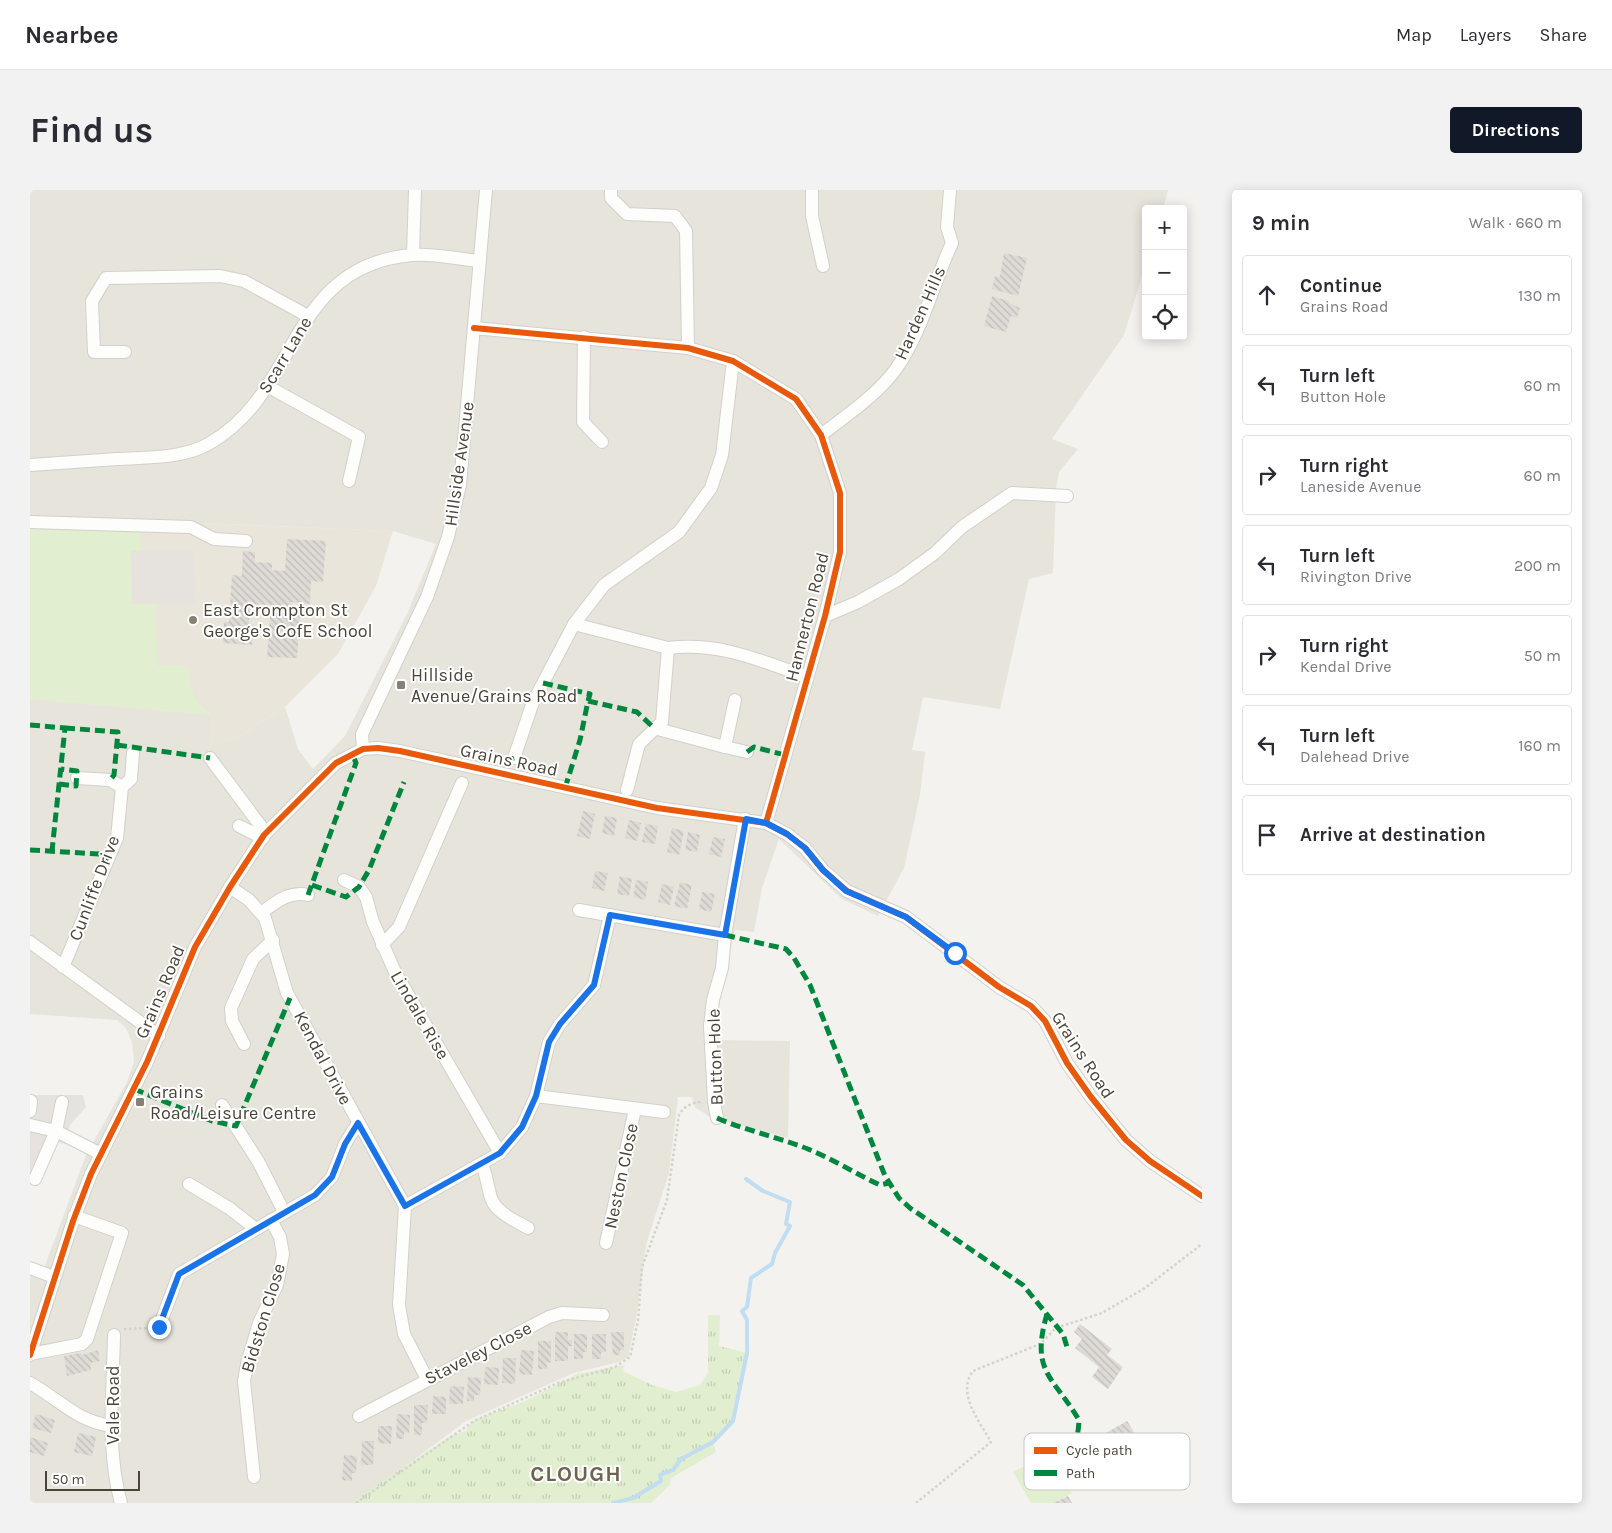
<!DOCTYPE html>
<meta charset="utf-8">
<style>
:root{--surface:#fff;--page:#f2f2f3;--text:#2b2b33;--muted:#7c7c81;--line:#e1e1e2;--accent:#111827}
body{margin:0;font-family:Karla,sans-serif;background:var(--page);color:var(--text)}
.controls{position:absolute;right:15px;top:15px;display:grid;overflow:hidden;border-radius:5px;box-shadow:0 2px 12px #0003}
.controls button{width:45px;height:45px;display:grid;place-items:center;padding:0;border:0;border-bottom:1px solid var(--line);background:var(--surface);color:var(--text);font:25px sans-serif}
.scale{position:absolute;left:15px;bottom:12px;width:95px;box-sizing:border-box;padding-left:5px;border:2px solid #4b4439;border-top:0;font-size:14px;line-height:18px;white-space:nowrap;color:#4b4439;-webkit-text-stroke:4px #fff;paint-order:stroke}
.stop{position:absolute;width:15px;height:15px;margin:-11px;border:4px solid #1a73e8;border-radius:50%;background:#fff}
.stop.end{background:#1a73e8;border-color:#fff;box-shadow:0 1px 5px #0008}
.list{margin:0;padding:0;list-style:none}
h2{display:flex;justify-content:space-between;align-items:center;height:65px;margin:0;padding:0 20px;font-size:21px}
h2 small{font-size:16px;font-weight:400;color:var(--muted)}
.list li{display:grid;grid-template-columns:32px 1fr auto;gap:15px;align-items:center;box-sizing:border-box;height:80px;margin:0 10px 10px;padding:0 10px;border:1px solid var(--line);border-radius:5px}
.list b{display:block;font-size:19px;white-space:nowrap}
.list p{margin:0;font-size:16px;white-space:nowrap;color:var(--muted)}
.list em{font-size:16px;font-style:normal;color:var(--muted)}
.icon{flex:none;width:28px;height:28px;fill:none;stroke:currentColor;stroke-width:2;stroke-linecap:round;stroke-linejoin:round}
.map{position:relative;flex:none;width:1172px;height:1313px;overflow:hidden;border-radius:5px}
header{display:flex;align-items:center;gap:30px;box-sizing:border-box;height:70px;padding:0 25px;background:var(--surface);border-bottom:1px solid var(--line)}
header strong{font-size:24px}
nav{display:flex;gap:28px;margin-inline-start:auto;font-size:18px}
.intro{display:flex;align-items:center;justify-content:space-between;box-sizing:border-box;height:120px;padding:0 30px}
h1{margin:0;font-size:35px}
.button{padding:12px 22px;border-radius:5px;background:var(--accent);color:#fff;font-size:18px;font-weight:700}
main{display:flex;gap:30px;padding:0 30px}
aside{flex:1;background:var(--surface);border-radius:5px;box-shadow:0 2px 12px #0003}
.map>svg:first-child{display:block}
</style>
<header>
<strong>Nearbee</strong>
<nav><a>Map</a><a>Layers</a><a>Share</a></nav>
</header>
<div class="intro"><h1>Find us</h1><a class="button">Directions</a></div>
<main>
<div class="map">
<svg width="1172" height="1313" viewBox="0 0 1172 1313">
<defs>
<pattern id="grass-tufts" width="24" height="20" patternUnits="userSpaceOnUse" patternTransform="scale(1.25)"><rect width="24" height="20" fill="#e1eecf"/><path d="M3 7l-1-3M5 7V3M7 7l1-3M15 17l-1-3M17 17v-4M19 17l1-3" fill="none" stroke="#c3cdb2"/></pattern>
<pattern id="building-back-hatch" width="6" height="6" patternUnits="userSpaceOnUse" patternTransform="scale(1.25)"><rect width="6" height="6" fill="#dedbd6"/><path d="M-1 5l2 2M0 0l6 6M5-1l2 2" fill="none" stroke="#c0bdb8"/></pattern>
</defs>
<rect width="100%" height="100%" fill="#f4f2ee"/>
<!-- residential -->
<polygon fill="#e7e4dc" points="0,0 1138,0 1133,19 1116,19 1116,73 1094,145 1022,249 1048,259 1029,282 1026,299 1023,383 999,389 970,519 893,507 882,560 895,562 890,605 874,678 848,726 812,709 749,649 732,698 724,742 705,740 688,808 686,850 760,851 758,948 680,927 665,917 662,907 648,907 639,983 616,1055 606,1129 598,1167 589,1172 544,1183 436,1231 362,1286 320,1313 0,1313 0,1074 14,1078 56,965 97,892 104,872 102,852 96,838 87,830 0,824 0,509 183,525 180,554 208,548 255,517 268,559 283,579 315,546 377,424 406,354 363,341 0,326"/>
<!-- education -->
<polygon fill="#eae5da" points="0,326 363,341 346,396 308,464 255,517 208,548 180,554 183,525 0,509"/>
<!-- grass -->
<polygon fill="url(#grass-tufts)" points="678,1125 690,1125 689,1156 717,1163 703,1231 683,1252 686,1262 641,1288 640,1295 621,1313 320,1313 419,1247 435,1241 444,1230 493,1212 547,1184 595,1175 593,1181 622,1195 646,1202 670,1195 678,1183"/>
<!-- green -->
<g fill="#e1eecf">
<path d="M0,338L110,340L111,361L101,362L102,414H126L127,476L158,475C160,500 162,510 183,525L0,509Z"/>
<polygon points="1019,1263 1042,1303 1023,1313 1001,1313 983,1282"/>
</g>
<!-- parking -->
<g fill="#e6e3df">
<polygon points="164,360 165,413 102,414 101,361"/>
<polygon points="0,905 53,905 56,917 40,935 35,954 24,952 8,996 0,994"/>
</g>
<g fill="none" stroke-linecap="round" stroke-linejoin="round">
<!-- stream -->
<polyline stroke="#c0ddf1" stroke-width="4" points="583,1313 603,1308 631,1291 630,1285 643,1280 651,1269 683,1252 703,1231 717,1163 717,1130 712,1121 717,1117 721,1088 742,1074 745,1063 760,1036 756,1034 760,1012 733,1001 716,989"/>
</g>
<!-- building -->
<g fill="url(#building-back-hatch)">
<polygon points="974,63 997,68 988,106 962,99 965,86 970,87"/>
<polygon points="962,106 979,111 979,113 990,118 987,128 981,126 976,142 954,136"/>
<polygon points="257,349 296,351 293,392 281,391 280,414 261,412 260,422 270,423 267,468 237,467 241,415 220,414 219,434 224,435 222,455 193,453 194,432 199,432 202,385 212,386 213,361 225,362 225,372 242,373 242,380 255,381"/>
<polygon points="553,621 565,624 560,649 547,646"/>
<polygon points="575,626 587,628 584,646 572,643"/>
<polygon points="599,630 611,633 607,651 595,648"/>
<polygon points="616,634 628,636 625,654 612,652"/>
<polygon points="642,638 654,641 649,665 637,662"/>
<polygon points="658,642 670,645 667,662 655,660"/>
<polygon points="683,647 695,649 691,667 679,664"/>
<polygon points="565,681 578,683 574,701 562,698"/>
<polygon points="590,686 602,689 599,706 587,704"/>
<polygon points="606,690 618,692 615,710 603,707"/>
<polygon points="650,692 662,695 657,719 644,716"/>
<polygon points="632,694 644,697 640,715 628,712"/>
<polygon points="672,702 685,704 681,722 669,719"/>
<polygon points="1050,1134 1082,1159 1077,1165 1093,1177 1078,1199 1062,1187 1069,1177 1045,1158 1052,1149 1044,1142"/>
<polygon points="525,1142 538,1142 538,1150 542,1150 542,1156 538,1156 538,1171 525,1171"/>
<polygon points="581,1142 594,1142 594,1160 590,1160 590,1165 583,1165"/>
<polygon points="544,1144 557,1144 557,1162 553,1162 553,1169 544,1169"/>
<polygon points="562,1144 576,1144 576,1162 571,1162 571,1169 562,1169"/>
<polygon points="508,1151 521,1151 521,1173 517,1172 517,1179 508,1179"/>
<polygon points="68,1160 70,1171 60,1173 61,1180 37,1186 34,1166 51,1163 52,1165"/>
<polygon points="491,1160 504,1161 502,1185 489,1184"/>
<polygon points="473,1168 486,1168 485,1194 472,1193"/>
<polygon points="455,1177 469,1178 468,1195 454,1194"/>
<polygon points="438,1187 451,1188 450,1205 444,1205 444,1211 437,1211"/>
<polygon points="420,1196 434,1197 433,1214 419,1214"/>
<polygon points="403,1206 416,1207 416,1224 402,1224"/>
<polygon points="384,1215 398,1215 397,1233 392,1233 392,1245 384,1245"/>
<polygon points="6,1224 25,1230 21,1243 2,1238"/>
<polygon points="367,1224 380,1225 379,1243 374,1242 374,1249 366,1249"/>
<polygon points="1097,1231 1105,1244 1099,1248 1109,1266 1068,1289 1051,1257"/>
<polygon points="348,1236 362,1236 361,1254 348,1253"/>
<polygon points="48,1243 66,1247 62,1266 44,1262"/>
<polygon points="0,1247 18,1253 14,1266 0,1262"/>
<polygon points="332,1251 344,1251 343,1275 331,1275"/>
<polygon points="314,1265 327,1266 326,1283 322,1283 322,1291 312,1290"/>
<polygon points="1038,1306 1042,1313 1023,1313"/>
</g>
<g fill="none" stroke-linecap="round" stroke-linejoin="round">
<!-- minor casing -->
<g stroke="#d2d0cb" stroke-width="14">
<g id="minor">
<polyline points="581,0 581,8 597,24 645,26 656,41 658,158"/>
<polyline points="782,0 782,26 793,76"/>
<polyline points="383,65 385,0"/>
<polyline points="444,138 658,158 703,171 766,209 791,245 810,303 810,362 795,426 736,633"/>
<polyline points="554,147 553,232 572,252"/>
<polyline points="95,162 64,162 62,111 76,88 190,86 214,91 278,126"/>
<polyline points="239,197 329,247 319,291"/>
<path d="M791,245C817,225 847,205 866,179C892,142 903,94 922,53L917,37L920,0"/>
<path d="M0,275C29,273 58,271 87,269C117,267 153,269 180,253C271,201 257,76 382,65C403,63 428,69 450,71"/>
<polyline points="0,332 161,337 184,349 216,351"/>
<polyline points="795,426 828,412 869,389 905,363 932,337 982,303 1037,306"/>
<path d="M544,434L638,458C690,452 729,470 777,487"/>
<polyline points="624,538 695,557 705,510"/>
<polyline points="695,557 717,562"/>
<polyline points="333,559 332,544 397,407 418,347 430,295 456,0"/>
<polyline points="180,568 236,643"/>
<polyline points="484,568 503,512 544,434 574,395 649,342 681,298 692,265 703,171"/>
<polyline points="47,588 80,590 92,597"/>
<polyline points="597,600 609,554 632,532 638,458"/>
<polyline points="209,636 233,648"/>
<polyline points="314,690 329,697 336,707 343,732 365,782 470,963"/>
<polyline points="200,697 219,710 235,728 257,803 375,1016 369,1115 374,1144 397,1189"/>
<polyline points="549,720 695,745"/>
<path d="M231,723C245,713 259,700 278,705"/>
<polyline points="0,752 129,846"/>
<polyline points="352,755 369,737 432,593"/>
<polyline points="33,777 87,648 92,597 101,589 103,563"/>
<polyline points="214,854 202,831 201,818 223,769 243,750"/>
<polyline points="506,906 634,922"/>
<polyline points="192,915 228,971 254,1022"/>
<polyline points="0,921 1,911"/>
<polyline points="687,928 684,912 680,836 683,810 692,778 695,745 715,629"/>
<polyline points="0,935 26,941 71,964"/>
<path d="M452,973C456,985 458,997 461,1008C466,1023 486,1031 498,1038"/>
<polyline points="5,989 26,941 32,912"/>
<polyline points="159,994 199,1018 226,1039"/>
<polyline points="375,1016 470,963 492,937 506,906 519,852 530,834 564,795 580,725"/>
<polyline points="576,1053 605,919"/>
<polyline points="0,1078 24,1087"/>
<polyline points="129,1137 149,1084 285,1005 302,987 315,954 328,933"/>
<path d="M84,1145C83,1201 76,1259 91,1313"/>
<polyline points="0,1164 52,1154 57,1149 92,1043 44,1026"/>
<polyline points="0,1165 43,1031 61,984 117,872 165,757 200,697 234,645 306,573 333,559 348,558 370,561 627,618 736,633 757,644 775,658 793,680 817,701 876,727 969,797 1001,816 1015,831 1037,873 1061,907 1096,950 1120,971 1172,1006"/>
<path d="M0,1193C30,1210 45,1230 81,1236"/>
<polyline points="329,1226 519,1127 532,1123 573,1125"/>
<polyline points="224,1287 214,1191 217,1174 229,1133 247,1095 253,1064 250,1047 241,1030"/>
</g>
</g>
<!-- path -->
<g stroke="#d3d2cc" stroke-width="2.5" stroke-dasharray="2.5 2.5" stroke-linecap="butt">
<polyline points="94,1139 118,1138"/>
<path d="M326,1313L444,1231L528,1193L585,1177L600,1167L608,1131L612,1077L637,1010L649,925C654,916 663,912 673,912"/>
<path d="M886,1313L961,1252C950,1232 926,1203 943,1181L1010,1154L1026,1138L1072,1123L1115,1098L1172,1054"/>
</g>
<!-- minor -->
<use href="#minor" stroke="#fdfdfc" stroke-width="12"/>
<!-- quiet -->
<g stroke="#00873e" stroke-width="5" stroke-dasharray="10 5" stroke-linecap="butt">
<polyline points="513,493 560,504 558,511"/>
<polyline points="0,535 35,538 22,661"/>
<polyline points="35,538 88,542 84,585 80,590"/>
<polyline points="87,555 180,568"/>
<polyline points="717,562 724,557 755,565"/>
<polyline points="475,571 484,568"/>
<polyline points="29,594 46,596 47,581 31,579"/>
<polyline points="535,598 550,550 558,511 607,522 624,538"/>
<polyline points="0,660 69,664 79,669"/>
<polyline points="282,695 316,707 329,697 339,680 374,592"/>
<polyline points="278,705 326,573 322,563"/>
<polyline points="695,745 756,759 764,768 780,795 855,986 869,1008 880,1018 993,1095 1033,1144 1037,1157"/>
<polyline points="104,899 182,931 206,936 260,808"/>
<path d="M687,928C717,941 748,947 778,959C803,969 826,984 850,995L859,993"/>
<path d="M1017,1124C1000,1182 1023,1186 1049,1230C1048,1257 1038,1261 1051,1288"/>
</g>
<!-- cycleway casing -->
<g stroke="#fff" stroke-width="9">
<g id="cycleway">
<polyline points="444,138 658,158 703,171 766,209 791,245 810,303 810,362 795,426 736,633"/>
<polyline points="0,1165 43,1031 61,984 117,872 165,757 200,697 234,645 306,573 333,559 348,558 370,561 627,618 736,633 757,644 775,658 793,680 817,701 876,727 969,797 1001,816 1015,831 1037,873 1061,907 1096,950 1120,971 1172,1006"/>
</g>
</g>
<!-- cycleway -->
<use href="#cycleway" stroke="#e8590c" stroke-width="6"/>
</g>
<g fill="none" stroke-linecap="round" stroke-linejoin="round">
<!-- route -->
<polyline stroke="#1a73e8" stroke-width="6" points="129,1137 149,1084 285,1005 302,987 315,954 328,933 375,1016 470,963 492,937 506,906 519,852 530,834 564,795 580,725 695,745 716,629 736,633 757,644 775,658 793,680 816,701 876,727 925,763"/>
</g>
<!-- markers -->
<g fill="#868178" stroke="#fff" stroke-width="2">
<circle cx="163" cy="430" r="5"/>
<rect x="366" y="490" width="10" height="10" rx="2.5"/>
<rect x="105" y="907" width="10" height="10" rx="2.5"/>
</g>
<g text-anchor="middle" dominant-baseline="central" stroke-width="4" stroke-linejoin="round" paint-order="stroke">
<!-- street labels -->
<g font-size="18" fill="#4b4439" stroke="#fff">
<text transform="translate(890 123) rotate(-66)">Harden Hills</text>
<text transform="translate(255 165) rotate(-59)">Scarr Lane</text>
<text transform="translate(429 274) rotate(-82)">Hillside Avenue</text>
<text transform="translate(777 427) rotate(-76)">Hannerton Road</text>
<text transform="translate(479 570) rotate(12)">Grains Road</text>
<text transform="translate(64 698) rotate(-69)">Cunliffe Drive</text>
<text transform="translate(130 802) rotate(-67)">Grains Road</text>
<text transform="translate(390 825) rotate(60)">Lindale Rise</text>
<text transform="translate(1053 865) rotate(57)">Grains Road</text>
<text transform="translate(685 867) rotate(-92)">Button Hole</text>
<text transform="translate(293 868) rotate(62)">Kendal Drive</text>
<text transform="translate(591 986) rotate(-78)">Neston Close</text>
<text transform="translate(233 1128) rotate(-73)">Bidston Close</text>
<text transform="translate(448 1163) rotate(-27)">Staveley Close</text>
<text transform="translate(83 1215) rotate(-90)">Vale Road</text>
</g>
<!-- poi labels -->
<g font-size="18" fill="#4b4439" stroke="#fff" text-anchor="start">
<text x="173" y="420">East Crompton St<tspan x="173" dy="21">George's CofE School</tspan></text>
<text x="381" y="485">Hillside<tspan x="381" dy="21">Avenue/Grains Road</tspan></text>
<text x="120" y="902">Grains<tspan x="120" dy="21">Road/Leisure Centre</tspan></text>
</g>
<!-- district labels -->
<g font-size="22" font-weight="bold" letter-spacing="1" fill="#6e6250" stroke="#fff">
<text x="546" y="1284">CLOUGH</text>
</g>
</g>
<!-- legend -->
<rect x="994" y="1243" width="166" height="57" rx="8" fill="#fff" stroke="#c9c7c4" stroke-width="1"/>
<rect x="1004" y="1257" width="23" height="7" fill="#e8590c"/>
<rect x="1004" y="1280" width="23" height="6" fill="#00873e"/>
<g font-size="14" fill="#4b4439">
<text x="1036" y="1265">Cycle path</text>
<text x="1036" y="1288">Path</text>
</g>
</svg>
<div class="controls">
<button>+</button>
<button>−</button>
<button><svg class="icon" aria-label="locate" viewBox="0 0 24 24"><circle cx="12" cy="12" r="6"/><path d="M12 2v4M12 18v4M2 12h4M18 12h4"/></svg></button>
</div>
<div class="scale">50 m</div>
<div class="stop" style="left:925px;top:763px"></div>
<div class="stop end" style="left:129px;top:1137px"></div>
</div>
<aside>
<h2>9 min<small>Walk · 660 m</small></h2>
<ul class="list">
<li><svg class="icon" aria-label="ahead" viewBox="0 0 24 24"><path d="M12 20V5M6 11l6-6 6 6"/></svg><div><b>Continue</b><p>Grains Road</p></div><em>130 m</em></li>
<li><svg class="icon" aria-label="left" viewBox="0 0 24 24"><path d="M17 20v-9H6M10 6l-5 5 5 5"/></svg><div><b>Turn left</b><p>Button Hole</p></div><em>60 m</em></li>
<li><svg class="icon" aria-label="right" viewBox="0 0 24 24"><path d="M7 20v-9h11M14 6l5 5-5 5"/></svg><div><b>Turn right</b><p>Laneside Avenue</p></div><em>60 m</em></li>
<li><svg class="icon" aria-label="left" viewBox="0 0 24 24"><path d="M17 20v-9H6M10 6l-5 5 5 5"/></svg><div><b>Turn left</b><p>Rivington Drive</p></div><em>200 m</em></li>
<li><svg class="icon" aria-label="right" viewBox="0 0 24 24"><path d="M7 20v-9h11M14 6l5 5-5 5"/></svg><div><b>Turn right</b><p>Kendal Drive</p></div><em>50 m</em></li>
<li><svg class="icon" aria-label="left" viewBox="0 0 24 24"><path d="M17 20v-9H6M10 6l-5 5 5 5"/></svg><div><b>Turn left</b><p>Dalehead Drive</p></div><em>160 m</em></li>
<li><svg class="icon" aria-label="arrive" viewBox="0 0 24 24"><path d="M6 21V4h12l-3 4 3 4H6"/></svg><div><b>Arrive at destination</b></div></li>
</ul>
</aside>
</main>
